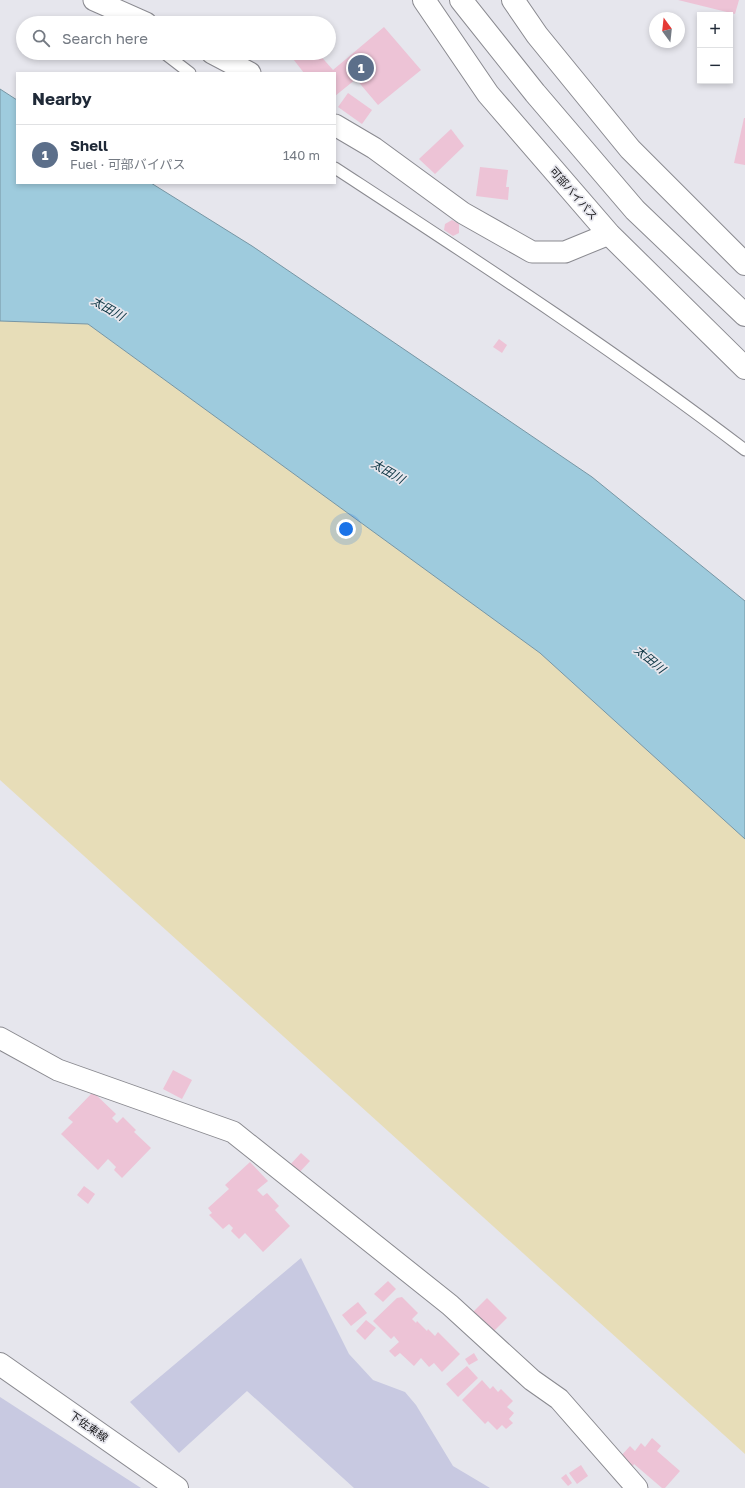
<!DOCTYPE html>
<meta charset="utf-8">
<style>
:root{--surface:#fff;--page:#f6f6f7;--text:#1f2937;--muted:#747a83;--line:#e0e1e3;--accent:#255d77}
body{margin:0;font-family:"Golos Text","Noto Sans JP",sans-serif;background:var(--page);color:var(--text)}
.controls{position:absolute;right:12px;top:12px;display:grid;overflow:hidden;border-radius:0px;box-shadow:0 2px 6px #0003}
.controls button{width:36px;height:36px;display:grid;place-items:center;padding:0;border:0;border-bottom:1px solid var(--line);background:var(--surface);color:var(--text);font:20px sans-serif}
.compass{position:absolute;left:649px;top:12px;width:36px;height:36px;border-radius:50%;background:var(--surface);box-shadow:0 2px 6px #0003;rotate:345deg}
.you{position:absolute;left:346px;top:529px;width:14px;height:14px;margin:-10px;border:3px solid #fff;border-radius:50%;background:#1a73e8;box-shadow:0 0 0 6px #1a73e833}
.badge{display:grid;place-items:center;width:26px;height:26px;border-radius:50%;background:var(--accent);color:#fff;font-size:13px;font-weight:700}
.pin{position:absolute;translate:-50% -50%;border:2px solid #fff;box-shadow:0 1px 4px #0006}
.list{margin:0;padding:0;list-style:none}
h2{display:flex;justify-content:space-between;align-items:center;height:52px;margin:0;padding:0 16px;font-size:17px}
h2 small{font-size:13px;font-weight:400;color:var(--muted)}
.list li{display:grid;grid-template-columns:26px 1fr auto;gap:12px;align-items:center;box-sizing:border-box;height:60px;padding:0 16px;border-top:1px solid var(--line)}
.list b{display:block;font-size:15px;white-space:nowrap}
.list p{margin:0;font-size:13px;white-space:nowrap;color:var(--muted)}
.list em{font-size:13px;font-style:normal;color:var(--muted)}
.icon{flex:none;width:22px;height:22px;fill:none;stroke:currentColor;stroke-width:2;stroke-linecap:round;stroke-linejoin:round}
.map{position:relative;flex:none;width:745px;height:1488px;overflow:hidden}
.search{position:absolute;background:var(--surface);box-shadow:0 2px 6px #0003;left:16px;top:16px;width:320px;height:44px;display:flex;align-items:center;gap:10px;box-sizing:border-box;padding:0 14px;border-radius:22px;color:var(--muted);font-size:15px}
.panel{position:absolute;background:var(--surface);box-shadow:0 2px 6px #0003;left:16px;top:72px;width:320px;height:112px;border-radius:0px}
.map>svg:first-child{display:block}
</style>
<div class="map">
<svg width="745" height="1488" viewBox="0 0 745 1488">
<rect width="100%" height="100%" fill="#e6e6ed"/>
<!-- green -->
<g fill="#c8c9e1">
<polygon points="301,1258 349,1354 373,1380 405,1392 416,1405 453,1466 490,1488 354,1488 247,1391 179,1453 130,1402"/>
<polygon points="0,1397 141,1488 0,1488"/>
</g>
<!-- sand -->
<polygon fill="#e7ddb8" points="0,321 88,324 540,653 745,839 745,1454 0,780"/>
<!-- water -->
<polygon fill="#9ecbdd" stroke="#7796a4" points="0,89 17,100 17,183 151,183 252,246 592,477 745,601 745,839 540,653 88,324 0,321"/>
<!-- building -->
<g fill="#edc3d6">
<polygon points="678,0 739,0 735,14"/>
<polygon points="384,27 421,70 378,105 356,79 335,96 335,73 304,73 290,55 292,53 318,53 333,70"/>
<polygon points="348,93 372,110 362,124 338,107"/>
<polygon points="744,118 745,118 745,165 734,163"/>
<polygon points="451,129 464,146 435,174 419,159"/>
<polygon points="480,167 508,170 506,187 509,187 508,200 476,196"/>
<polygon points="452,220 459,224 459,233 453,236 444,230 445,224"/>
<polygon points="499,339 507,345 502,353 493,347"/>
<polygon points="173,1070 192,1080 182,1099 163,1089"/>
<polygon points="93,1092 116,1114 112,1118 117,1123 123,1117 136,1130 134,1132 151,1148 122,1178 114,1170 116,1167 108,1159 98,1170 61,1134 73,1122 68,1118"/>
<polygon points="301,1153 310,1161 297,1175 288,1167"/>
<polygon points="250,1162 268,1181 257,1190 263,1196 267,1193 279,1206 275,1210 290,1226 263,1252 245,1233 239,1239 231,1231 233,1228 229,1224 223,1229 209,1215 212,1213 208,1208 229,1189 225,1185"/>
<polygon points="84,1186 95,1194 88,1204 77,1195"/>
<polygon points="388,1281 396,1289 383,1302 374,1294"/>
<polygon points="402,1297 418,1313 412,1319 416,1323 417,1321 427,1331 428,1329 435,1336 438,1332 460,1354 442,1372 434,1363 429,1367 421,1358 414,1366 400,1353 395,1357 389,1351 399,1342 394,1336 391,1339 373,1321 397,1298"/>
<polygon points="487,1298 507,1318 488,1337 468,1317"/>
<polygon points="358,1302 367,1313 351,1326 342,1315"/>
<polygon points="366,1320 376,1328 365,1340 356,1331"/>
<polygon points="474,1353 478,1360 469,1365 465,1359"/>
<polygon points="467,1366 478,1378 458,1397 446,1384"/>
<polygon points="482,1380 490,1389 493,1386 498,1392 501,1389 513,1401 507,1407 514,1413 509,1419 513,1423 506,1429 502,1425 497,1430 488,1421 485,1424 462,1400"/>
<polygon points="652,1438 661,1446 657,1451 680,1471 665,1488 662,1488 634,1464 633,1466 621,1456 630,1446 635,1451 641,1443 645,1447"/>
<polygon points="581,1465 588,1476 577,1484 569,1473"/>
<polygon points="566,1474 572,1483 568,1486 561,1478"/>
</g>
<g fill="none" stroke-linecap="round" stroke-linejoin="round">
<!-- service casing -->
<g stroke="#8a8a90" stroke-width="13">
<g id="service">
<polyline points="164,53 190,73"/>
<path d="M335,168C474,259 613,349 745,450"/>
</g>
</g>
<!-- minor casing -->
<g stroke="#8a8a90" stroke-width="23">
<g id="minor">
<polyline points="94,0 146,23"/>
<polyline points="212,53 250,73"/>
<polyline points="335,125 374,148 463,213 532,252 565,252 609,234"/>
<polyline points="0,1038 58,1070 233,1132 450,1305 532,1380 559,1399 637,1488"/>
</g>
</g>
<!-- tertiary casing -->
<g stroke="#8a8a90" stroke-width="24">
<polyline id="tertiary" points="513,0 537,35 630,149 745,264"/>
</g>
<!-- secondary casing -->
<g stroke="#8a8a90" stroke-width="24">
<polyline id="secondary" points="0,1364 177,1488"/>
</g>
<!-- trunk casing -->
<g stroke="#8a8a90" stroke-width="24">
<g id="trunk">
<polyline points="424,0 488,94 609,234 745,368"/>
<polyline points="461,0 535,93 635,210 745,315"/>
</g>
</g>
<!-- service -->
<use href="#service" stroke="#fff" stroke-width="11"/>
<!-- minor -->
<use href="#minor" stroke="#fff" stroke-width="21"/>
<!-- tertiary -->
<use href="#tertiary" stroke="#fff" stroke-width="22"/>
<!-- secondary -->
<use href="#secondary" stroke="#fff" stroke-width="22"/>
<!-- trunk -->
<use href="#trunk" stroke="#fff" stroke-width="22"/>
</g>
<g text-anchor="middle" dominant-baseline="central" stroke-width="3.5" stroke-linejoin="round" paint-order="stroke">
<!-- street labels -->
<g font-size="11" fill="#1b1b1e" stroke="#e6e6ed">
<text transform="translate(574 193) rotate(49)">可部バイパス</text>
<text transform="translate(89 1426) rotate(35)">下佐東線</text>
</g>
<!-- water labels -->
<g font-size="12" font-style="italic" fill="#0b3442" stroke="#e6e6ed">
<text transform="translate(108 308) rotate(30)">太田川</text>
<text transform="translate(388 471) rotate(30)">太田川</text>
<text transform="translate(650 659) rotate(40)">太田川</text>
</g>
</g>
</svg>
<div class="controls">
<button>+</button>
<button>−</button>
</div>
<svg class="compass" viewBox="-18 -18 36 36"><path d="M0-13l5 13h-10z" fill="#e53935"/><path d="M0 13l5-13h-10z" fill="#747a83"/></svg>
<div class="you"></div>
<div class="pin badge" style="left:361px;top:68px;background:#5c6f8a">1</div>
<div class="search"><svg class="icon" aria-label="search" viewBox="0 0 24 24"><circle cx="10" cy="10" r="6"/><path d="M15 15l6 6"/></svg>Search here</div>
<section class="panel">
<h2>Nearby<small></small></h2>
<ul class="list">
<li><span class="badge" style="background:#5c6f8a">1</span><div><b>Shell</b><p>Fuel · 可部バイパス</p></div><em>140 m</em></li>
</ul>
</section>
</div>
